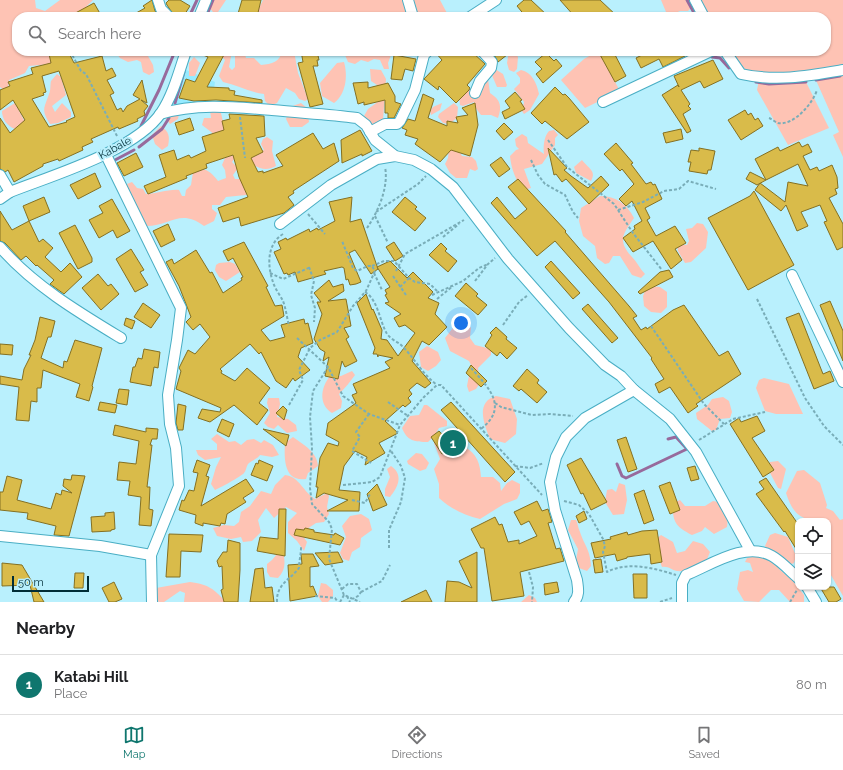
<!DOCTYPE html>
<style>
:root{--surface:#fff;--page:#f2f2f2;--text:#202124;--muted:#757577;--line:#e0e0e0;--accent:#0f766e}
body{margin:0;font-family:Raleway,sans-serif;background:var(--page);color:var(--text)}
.controls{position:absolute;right:12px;bottom:12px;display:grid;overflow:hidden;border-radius:8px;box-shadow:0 1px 3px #0004}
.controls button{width:36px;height:36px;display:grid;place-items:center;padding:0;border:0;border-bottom:1px solid var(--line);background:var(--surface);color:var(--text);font:20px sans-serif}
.scale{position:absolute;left:12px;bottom:10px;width:77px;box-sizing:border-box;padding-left:4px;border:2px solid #002d36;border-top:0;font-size:11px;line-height:14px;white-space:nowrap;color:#002d36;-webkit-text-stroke:3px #b9f0fd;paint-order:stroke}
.you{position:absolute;left:461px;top:323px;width:14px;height:14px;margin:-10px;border:3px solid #fff;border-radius:50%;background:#1a73e8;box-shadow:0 0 0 6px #1a73e833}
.badge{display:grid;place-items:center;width:26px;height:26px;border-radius:50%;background:var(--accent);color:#fff;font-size:13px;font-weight:700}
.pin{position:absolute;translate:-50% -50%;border:2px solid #fff;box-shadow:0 1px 4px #0006}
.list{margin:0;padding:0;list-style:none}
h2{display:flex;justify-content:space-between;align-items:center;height:52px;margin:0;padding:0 16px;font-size:17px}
h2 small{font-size:13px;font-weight:400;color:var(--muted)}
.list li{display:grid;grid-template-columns:26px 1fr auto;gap:12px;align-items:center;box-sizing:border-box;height:60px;padding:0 16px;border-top:1px solid var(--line)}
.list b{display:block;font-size:15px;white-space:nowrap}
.list p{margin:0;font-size:13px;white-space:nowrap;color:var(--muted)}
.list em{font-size:13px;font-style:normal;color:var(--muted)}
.icon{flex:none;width:22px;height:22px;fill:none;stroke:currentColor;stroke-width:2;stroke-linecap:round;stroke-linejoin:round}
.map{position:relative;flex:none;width:843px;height:602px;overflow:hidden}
.search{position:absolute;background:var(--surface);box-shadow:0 1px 3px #0004;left:12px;right:12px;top:12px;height:44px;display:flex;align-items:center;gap:10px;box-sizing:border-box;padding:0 14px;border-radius:16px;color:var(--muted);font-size:15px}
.sheet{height:112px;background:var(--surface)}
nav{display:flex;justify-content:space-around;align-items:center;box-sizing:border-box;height:56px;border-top:1px solid var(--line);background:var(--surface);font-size:11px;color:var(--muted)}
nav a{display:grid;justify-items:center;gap:2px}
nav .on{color:var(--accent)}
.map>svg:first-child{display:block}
</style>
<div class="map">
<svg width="843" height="602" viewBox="0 0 843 602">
<rect width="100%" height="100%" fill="#b9f0fd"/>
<!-- built -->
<polygon fill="#96ebff" points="184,69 215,82 212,103 177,107 173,103"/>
<!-- green -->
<g fill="#fec3b4">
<polygon points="0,0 35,0 36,8 45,11 60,0 93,0 78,15 79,17 17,17 17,51 46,51 52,60 51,64 29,66 25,73 9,80 8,89 4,90 0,87"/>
<polygon points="209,0 226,0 218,12 213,12 207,5"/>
<polygon points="263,0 405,0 411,17 262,17 257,12"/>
<polygon points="411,0 440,0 449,17 417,17"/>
<polygon points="661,0 687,0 690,3 690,9 688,11 680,11 671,15 666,12"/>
<polygon points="699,0 843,0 843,66 793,73 748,72 727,51 826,51 826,17 708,17"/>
<polygon points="118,51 151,51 148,56 153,65 154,72 149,75 143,72 141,62 137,60 128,62 120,58 117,54"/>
<path d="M217,51H232L229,67L232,70L235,67V54L244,51L246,58H254L261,65C272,64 280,62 282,51H294L298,73L308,99L305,101L299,99L295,93L286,88L277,103L270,106L265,101L264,94C249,92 237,85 223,82L219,76L225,60Z"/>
<polygon points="321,51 417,51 417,56 398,53 391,55 388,63 389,69 384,69 380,60 374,59 368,62 361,60 355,64 348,62 345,55"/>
<polygon points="509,51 514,51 518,57 517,69 514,72 509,70 507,63"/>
<polygon points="598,51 620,91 585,108 561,80 584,59"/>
<polygon points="194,57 200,63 195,76 189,76 189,63"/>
<path d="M344,62C348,76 346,94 334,103L322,96L320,83L337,63Z"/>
<polygon points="370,69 381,70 386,79 383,120 381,124 371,126 364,116 368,109 379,101 377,85 371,81"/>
<polygon points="495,69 503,74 507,85 506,87 497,87 491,73"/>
<path d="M521,70C532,72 537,84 539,94L530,110L524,114L522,111L524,102L514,89L520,83V78L516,73Z"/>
<path d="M57,74L61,77L66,95L52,106L55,112L62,103L71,112V117L58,123L50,124C41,109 44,109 49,94C51,90 50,85 51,81Z"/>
<polygon points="843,74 843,157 833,135 839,132 815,78"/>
<path d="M488,79L490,93C501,100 502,107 498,118L491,115H481L475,107L474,102L463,106L460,105L459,97L466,91L473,89L476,84Z"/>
<polygon points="759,80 805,80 829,128 788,145 757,90"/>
<path d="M15,103L25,122L15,129C7,126 2,119 2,111Z"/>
<polygon points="301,103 307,108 309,122 302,127 290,127 286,119 290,107"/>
<polygon points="442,103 440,110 431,115 430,111 433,107"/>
<polygon points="454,103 458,107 457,118 449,124 443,123 438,117 439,114"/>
<polygon points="214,109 221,113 224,126 229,131 219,138 202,125 204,118 211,118 210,110"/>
<polygon points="179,114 178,119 170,124 165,117"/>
<path d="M161,126C169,132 170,136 168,146L162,150L155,144L152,135Z"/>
<path d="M554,130L558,135L555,138V145L542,164L524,169L531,188L524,190C516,182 511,168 510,156L516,150L519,149L516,146L515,139L522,134L527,137L528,143L544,154C543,147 544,136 549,131Z"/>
<path d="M267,137L273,141L272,151L276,166C267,171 260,169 252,164L245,142L254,157L257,152L264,150L261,144L263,139Z"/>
<polygon points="449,149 458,149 462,156 472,157 476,161 478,169 475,171 470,169 467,178 456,178 450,173 445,164 448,158"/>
<path d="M232,155L235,158L232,162L238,168L233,175L235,179H242L247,192L246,195L226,197L220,205H212V209L217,213L214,221L204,226C180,208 171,226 146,226L124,188L127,184L132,182L137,188L143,189L146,194C157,194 168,189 179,190L182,196H185L186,190L191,185L193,172C205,166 211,172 218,181L226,178L225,170L222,165L225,158Z"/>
<path d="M582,160C588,168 597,171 591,181L576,173L574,167Z"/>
<path d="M600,196C616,196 627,204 634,218C623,234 617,241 632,257C637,262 640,269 645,274L641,278L632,275L620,256H613L609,263L605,264L597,258L595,246L583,236L579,221L581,208Z"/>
<polygon points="697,223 703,224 708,232 706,248 691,262 685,263 678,251 677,244 687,245 689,241 686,229 692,228"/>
<polygon points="230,262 235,264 240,272 226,281 219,277 215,270 216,265 219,263"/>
<polygon points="651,286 660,287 667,292 667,307 661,313 651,312 644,306 643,296 646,288"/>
<polygon points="466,321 471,328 470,338 475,345 491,349 491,355 478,368 480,383 476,389 469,392 467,386 471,365 469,361 450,351 445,338 456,324"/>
<polygon points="427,346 438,352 441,360 436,366 428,371 421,367 419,352"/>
<path d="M352,371L355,375C350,382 345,388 339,394L342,401L341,408L332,413C318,404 321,387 330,376H341Z"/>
<polygon points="764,378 789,384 803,414 776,414 765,411 756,388 759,380"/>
<path d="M496,396L510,399L517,419L516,434L505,443L490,439C484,424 475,402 496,396Z"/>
<polygon points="723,397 729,401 732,412 730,418 720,419 716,430 712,431 697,419 696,413 708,405 712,399"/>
<polygon points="268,398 279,398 280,404 277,417 288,419 296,425 297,431 287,433 278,425 274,429 268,427 264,423 270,413 267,403"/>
<path d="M424,405H427L447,421V426L439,428L435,435L428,442C415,442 407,441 402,428L410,416L419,415Z"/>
<path d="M450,433L460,438L463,445L461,452L465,447C477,454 480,463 481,477H493L500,483L501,491L507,483L512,480L520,484V493L517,499L504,504L480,519C464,515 451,509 439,498V484L434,469L440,459L434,443L443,435Z"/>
<path d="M217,434L229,442L235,441L241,445L247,440L254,439L261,443L264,440L273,445L279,455L272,457L260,455C257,459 251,461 248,464C246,467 246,471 244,473C242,476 218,489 215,490L211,484L216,467L221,457L205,460L198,455L196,450H217V444L211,439Z"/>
<path d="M293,437C304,445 317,452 318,466L308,473L306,479C284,482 284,459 285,443Z"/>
<polygon points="416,453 422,454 429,463 426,469 420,471 408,464 407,461"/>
<polygon points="778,461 786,469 781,489 778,488 768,469 770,462"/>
<path d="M391,466C404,475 398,487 390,497L385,496V489L390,477L387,469Z"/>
<path d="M804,470L820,483L827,505L826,508L833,511L840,520L843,519V596L828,570V521C804,521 794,518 786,493L797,471Z"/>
<path d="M285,475C300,477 303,492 315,499L327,493L329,496L327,507L329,514L324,522L316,523L301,533L307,542L304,551L297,541L288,533V522L297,513L286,507L274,518L266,508L258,520L261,532L252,541L243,542L241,537L231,539L217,536L213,528L224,525L234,526L239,522L241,512L250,506L261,491L271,494L275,485Z"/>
<polygon points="619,483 625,485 627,500 624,514 613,515 605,502 607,490 612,489 616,492"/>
<path d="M680,500L685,506H705L713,501L718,502L728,517L727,527L714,534L705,527L702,531L692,535C676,527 672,522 673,503Z"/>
<polygon points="361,514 369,519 372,530 361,538 360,547 352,552 349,561 343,559 340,553 346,537 342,526 350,516"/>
<path d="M571,520H576C578,524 578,528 580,532C585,547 590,549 591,566L587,571L579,568L576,560L578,549L568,530Z"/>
<polygon points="775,533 788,537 796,556 794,563 779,569 792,580 804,595 804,602 790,602 779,590 771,590 759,602 744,601 737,589 740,572 748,570 753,572 750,563 745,562 747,558 760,555 771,558 765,546 770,535"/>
<path d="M661,535L673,542L677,553L685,551L693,541L703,544L710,552L705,564C697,567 686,572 677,571C671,570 669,566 662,567L653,542Z"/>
<path d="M282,548C285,559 287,569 278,578L270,577L267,572V564L272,560Z"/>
<path d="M190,582C208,584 214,589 226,602H184L185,593L180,591L164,602H159L155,599L156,588Z"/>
<polygon points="321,583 326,584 333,590 333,596 328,602 322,602 318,596"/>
<polygon points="529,595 535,598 537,602 521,602"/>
</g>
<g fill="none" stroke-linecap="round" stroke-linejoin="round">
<!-- stream -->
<g stroke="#976a9c" stroke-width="3">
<polyline points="687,0 693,11"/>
<polyline points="189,17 197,0"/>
<polyline points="206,17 213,0"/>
<polyline points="712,57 720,58 729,68"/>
<polyline points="816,80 840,76"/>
<polyline points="756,82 769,84 806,82"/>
<polyline points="175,103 184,72"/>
<polyline points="141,126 159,90 175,51"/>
<polyline points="139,147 162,129 169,118"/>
<polyline points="115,160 134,150"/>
<polyline points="617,464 622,476 626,478 687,449 676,437 668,439"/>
</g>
</g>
<!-- building -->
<g fill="#d9bb4a" stroke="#847022" fill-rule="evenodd">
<polygon points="152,0 155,11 160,17 129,17 145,8 143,6"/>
<polygon points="169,0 180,0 190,6 183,17 175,17 167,5 166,3"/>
<polygon points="242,0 261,0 257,17 237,17"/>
<polygon points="524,0 531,0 549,17 526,17 517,6"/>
<polygon points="560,0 600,0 618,17 590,17 585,12 580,17 575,17"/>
<polygon points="94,3 102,17 68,17"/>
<path d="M52,51H68L74,63L102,56L106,71L112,68L116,76L107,80L114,93L110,95L117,110L121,108L123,112L127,106L140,99L133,95L142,80L147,103L141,100L148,106L144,111L145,115L137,119L138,121L119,129L118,127L91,139L93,142L82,147L83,150L59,161L58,159L43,164V166L14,182L8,170L5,172L0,169V118L10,133L25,120L13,100L0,110V90L10,86L8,82L33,74L31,68L51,63L49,54L52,53ZM59,71L75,117L66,121L67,122L49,127L32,99L44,95L43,93L46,92L42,76Z"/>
<polygon points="193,51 226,51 207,87 229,88 229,90 235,91 234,95 262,100 262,103 216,100 194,101 179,98 186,79 195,82 208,57"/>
<polygon points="301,51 317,51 319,60 317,60 318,66 313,66 323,104 310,107 298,63 303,62"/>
<polygon points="434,51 471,51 485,64 467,85 470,88 469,90 456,103 439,86 438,90 424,79 442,60"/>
<polygon points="496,51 512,51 498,62 493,53"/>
<polygon points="598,51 613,51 626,76 615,82"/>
<polygon points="650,51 682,51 685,56 663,67 659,59 641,68 636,58"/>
<polygon points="546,53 554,61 556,59 562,66 543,83 536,74 542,69 535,62"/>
<polygon points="394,55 416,59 413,71 405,69 402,80 391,79"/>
<polygon points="713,60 723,79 704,88 700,81 681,90 690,104 688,106 691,109 683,114 691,131 687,133 662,95 678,85 679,87 674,76"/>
<polygon points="368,82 368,88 388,83 395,96 395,102 401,104 394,118 388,118 388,113 385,113 385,100 364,105 364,102 358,104 353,83"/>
<polygon points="555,87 563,95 565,94 569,98 589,122 567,139 545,121 542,124 531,113"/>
<polygon points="515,92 522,100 520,101 525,109 505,119 502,112 510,108 505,101"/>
<polygon points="423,94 434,99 428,118 447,126 447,121 458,123 456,117 468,115 462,108 475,103 478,125 470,156 451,150 440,162 415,144 418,139 405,135 407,130 402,128 408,119 415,121"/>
<polygon points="745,110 748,115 751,113 755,120 758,118 763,126 741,140 728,120"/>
<polygon points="229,114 264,116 265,136 256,138 263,152 251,158 258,172 263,171 263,173 283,166 276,155 313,133 323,149 334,143 339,161 293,191 294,193 288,197 294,205 284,213 241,226 239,217 223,222 218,208 248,197 239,177 233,155 206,164 207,168 186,176 187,178 148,194 144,186 166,177 159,155 174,150 177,160 189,155 191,158 206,151 202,137 224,130 222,121 230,119"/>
<polygon points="190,118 194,130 179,135 175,123"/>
<polygon points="504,123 513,132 504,140 496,131"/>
<polygon points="681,129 683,139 666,143 663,133"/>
<polygon points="360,130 372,151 362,156 362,154 342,163 341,140"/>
<polygon points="799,142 802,147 808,144 812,152 803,156 810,170 817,167 819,171 832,165 837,177 838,188 835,189 837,194 829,198 843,224 843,247 837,250 824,222 827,221 820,205 801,212 808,226 797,231 786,205 781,211 755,190 760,183 785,202 788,182 808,186 798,164 766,180 755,159 778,147 780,151"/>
<polygon points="616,143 633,163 631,164 646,184 651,182 653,185 655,184 662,199 645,208 650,218 647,220 656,236 675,226 686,243 675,249 682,260 671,269 653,241 633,252 623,238 635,229 634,226 642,221 632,201 626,206 619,199 634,184 622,169 620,171 604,154"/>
<polygon points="548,148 567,168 564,170 571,176 588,188 601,176 609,185 589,204 566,179 562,182 556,174 554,175"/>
<polygon points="699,148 715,151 711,170 708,170 707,174 689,171 691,162 688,162 691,150 699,151"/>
<polygon points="136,153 143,167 124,176 117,163"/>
<polygon points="501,157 510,169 499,177 490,165"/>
<polygon points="750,172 766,180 757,185 746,179"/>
<polygon points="95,173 101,187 78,199 70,185"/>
<polygon points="518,179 566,231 565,232 629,306 637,316 633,318 641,330 646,327 647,329 673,310 684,305 719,356 728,351 741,374 696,404 698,406 688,413 670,387 659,393 655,384 664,379 651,359 652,358 609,302 555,241 537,256 491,203 497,197 515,219 527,209 508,187"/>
<polygon points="754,191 794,265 748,290 708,218 750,196"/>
<polygon points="44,197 50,212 29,221 23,206"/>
<polygon points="352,197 350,222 361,219 378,269 371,274 355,250 349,253 361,282 356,284 350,285 348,279 346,280 344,268 342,267 324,271 326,274 298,282 295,272 288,275 287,273 284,274 274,252 281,249 278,242 286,238 287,240 309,229 310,232 317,228 318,230 335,221 329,202"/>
<polygon points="405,197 417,207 415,209 426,218 415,231 392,212"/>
<polygon points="112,199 130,231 117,238 113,230 99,238 89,220 103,213 99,206"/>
<polygon points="0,211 12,230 29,221 39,242 43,239 53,248 45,257 61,272 70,263 82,277 64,294 50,284 54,280 37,265 36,266 26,256 21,260 5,243 0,241"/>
<polygon points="168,224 175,240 161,247 153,231"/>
<polygon points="75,225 92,258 92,262 78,269 59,233"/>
<polygon points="244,242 268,286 266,287 275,306 282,305 284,316 261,330 270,341 285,337 281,325 304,319 305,324 308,323 313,343 301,348 298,357 310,370 295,381 293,378 286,388 276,381 261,352 259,354 250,344 220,369 222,371 221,373 235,381 247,368 270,388 259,403 268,410 257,425 234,405 210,422 198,418 202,409 220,412 221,408 176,389 181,371 179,368 188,350 195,354 210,337 200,324 193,330 186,322 191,317 179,286 166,262 172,259 174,264 196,250 210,273 212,272 223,293 242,280 241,278 243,277 233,258 228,261 223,251"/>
<polygon points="394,242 403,256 395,261 386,247"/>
<polygon points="441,243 447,249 445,251 457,261 448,272 429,255"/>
<polygon points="131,249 144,270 140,272 148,285 135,292 116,259"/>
<polygon points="390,261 407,278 413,272 433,292 428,298 439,303 435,314 447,327 429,345 422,341 412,361 431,383 425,388 417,383 409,390 412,394 408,398 411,402 405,407 403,405 385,421 398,433 379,443 385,453 365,465 367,457 355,451 344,466 339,490 360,492 359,511 327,511 348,500 324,493 316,498 318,487 316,487 320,458 328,443 338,446 339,442 326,435 328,423 356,403 352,395 357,393 353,384 390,368 385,362 393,358 378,355 378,357 377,354 373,354 375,348 357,303 366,294 372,310 373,309 382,330 381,339 387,340 398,356 415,333 405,325 399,327 394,318 401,314 385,303 389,302 385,295 387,294 385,290 390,287 377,267"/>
<polygon points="551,261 580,293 573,299 545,267"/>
<polygon points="669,270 673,277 640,294 638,292 660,272"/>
<polygon points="98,274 108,286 111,284 119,294 101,310 82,288"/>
<polygon points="329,280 333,287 343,284 344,291 328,301 346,299 351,326 344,328 349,337 346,339 357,361 345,367 342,361 338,379 325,376 329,357 323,361 325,352 320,349 314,339 322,314 317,302 321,302 314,293"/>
<polygon points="466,283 478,294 476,296 487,305 478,315 455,296"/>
<polygon points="830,301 843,331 843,361 820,305"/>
<polygon points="143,303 160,315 151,328 134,317"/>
<polygon points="588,304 618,338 612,343 582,309"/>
<polygon points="799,313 823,374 830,371 834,381 814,389 786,318"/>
<polygon points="40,317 55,321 51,337 48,337 41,358 63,368 64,361 67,362 75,340 102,348 92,386 93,387 89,401 76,397 80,384 43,370 41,388 37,388 37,402 31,401 29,421 16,420 19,387 0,384 0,376 22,380 24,369 31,355 29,355 35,340"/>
<polygon points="126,318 135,321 132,329 124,325"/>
<polygon points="496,327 507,337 506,339 517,348 507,359 500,352 497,356 485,346 492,335 490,333"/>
<polygon points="0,344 13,345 12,355 0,354"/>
<polygon points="144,349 160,352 158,368 154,367 151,386 130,382 133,367 135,367 138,358 142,359"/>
<polygon points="471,365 487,381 481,387 466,373"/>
<polygon points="527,369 539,380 537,383 547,392 537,403 521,389 519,391 513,386"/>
<polygon points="119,389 129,390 127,405 116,403"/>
<polygon points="100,402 117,405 115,413 98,410"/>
<polygon points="451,402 515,472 505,482 441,410"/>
<polygon points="178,404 186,406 183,430 178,430 176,423"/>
<polygon points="283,406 287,410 284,420 276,413"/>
<polygon points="757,416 765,431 752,438 774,470 763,477 730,424 739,418 741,422"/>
<polygon points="222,419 234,424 229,437 217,431"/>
<polygon points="115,425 146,432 146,428 158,429 157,439 152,439 150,445 152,445 147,487 150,487 149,509 153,510 151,526 139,525 141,497 128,495 130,481 117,480 119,462 136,464 139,441 113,435"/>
<polygon points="263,429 289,435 286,446"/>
<polygon points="439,431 454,447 442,454 431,437"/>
<polygon points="626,437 637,469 628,472 617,440"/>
<polygon points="581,458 607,502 591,510 583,493 581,494 567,465"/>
<polygon points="197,460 210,465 206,476 209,477 201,506 246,479 254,491 243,498 246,502 227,514 225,524 221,523 220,526 203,523 203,526 195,523 196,515 179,510 182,500 184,501 189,490 194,491 198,473 193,472"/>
<polygon points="259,460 273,466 267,481 251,475 256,463 258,464"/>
<polygon points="695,466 699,479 691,481 687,468"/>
<polygon points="72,475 85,476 69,536 54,535 56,526 27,519 28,513 0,510 0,492 3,492 7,476 22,480 17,500 51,509 56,493 61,495 62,490 72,493 63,486 64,479 71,480"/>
<polygon points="766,478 798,524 798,552 785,531 784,532 756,494 764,489 759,482"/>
<polygon points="670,482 680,510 670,514 659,486"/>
<polygon points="377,484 387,505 373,511 367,494"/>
<polygon points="644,490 654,520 644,524 634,494"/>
<polygon points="537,501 542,511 548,509 552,522 548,523 556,549 560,548 564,561 520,572 524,596 492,601 484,548 481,548 471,529 495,517 499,525 502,524 508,542 519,540 519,544 537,536 529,521 521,525 514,512"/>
<polygon points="279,509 286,509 285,556 257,551 260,537 278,539"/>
<polygon points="584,511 587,519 579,523 576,516"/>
<polygon points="114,512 115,529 111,530 111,531 92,532 91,517 105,516 105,513"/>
<polygon points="305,528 314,530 314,532 334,535 335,533 344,538 340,545 294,535 296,529 304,530"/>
<polygon points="657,530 662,562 651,564 650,554 627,557 627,558 617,561 615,554 595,558 591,543 611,539 610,537 627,532 628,535 642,531"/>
<polygon points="169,534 203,535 201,552 181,551 180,577 166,577"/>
<polygon points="228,540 240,543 240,570 238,602 224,602 221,590 223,589 222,566 219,567 217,561 223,552 227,552"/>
<polygon points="338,552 343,562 325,565 315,553"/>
<polygon points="477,552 477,602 445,602 447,581 459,582 472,588 459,561"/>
<polygon points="301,554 313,554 319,566 310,567 310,587 313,586 317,596 290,601 288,565 302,564"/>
<polygon points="601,559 603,572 595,573 593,560"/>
<polygon points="2,563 22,565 44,602 34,602 30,585 2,586"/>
<polygon points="263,568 265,588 272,587 274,602 250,602 255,569"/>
<polygon points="75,573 84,573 83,588 74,588"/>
<polygon points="633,574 647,574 647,598 634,598"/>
<polygon points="114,582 122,599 115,602 109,602 102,588"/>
<polygon points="557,582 559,592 545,595 544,584"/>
<polygon points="820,587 834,587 841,599 836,602 829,602"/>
<polygon points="426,590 432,602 401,602"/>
</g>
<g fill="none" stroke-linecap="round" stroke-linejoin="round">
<!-- minor casing -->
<g stroke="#49aec4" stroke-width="12">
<g id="minor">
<polyline points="158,0 161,9 169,17"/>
<polyline points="408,0 413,17"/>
<polyline points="695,0 704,17"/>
<polyline points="199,17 206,0"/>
<polyline points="470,17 496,0"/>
<path d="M725,51L741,74C776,82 808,76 843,70"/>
<polyline points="475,93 480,81 491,68 492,62 482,51"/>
<polyline points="603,102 711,51"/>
<path d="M160,114C196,103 235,107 272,110C301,113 329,114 357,118L366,125L375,140L395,156L414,160L431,169L453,187L508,259L569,328L605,365L621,376L634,390L670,419L696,452L750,550"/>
<polyline points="370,132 385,124 397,124 400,121 415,90 424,55 428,51"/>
<polyline points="106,155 181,308 177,340 168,395 170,424 176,448 179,486 151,555 152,602"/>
<polyline points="0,175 10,192"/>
<path d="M0,199L10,192C53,175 135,151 161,113C173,95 179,72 186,51"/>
<polyline points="280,224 331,185 377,159 395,156"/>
<path d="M0,247C33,285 78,312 121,338"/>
<polyline points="792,275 843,382"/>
<polyline points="0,536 100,546 151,555"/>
<polyline points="807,587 816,602"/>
<path d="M574,602C580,595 578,588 577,580L555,510L550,482L556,457L566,437L585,418L634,390"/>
<path d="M682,602V583L686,575C711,565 745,541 772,556C781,561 790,571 798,578"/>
</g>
</g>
<!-- path -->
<g stroke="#79adb8" stroke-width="2" stroke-dasharray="3 2" stroke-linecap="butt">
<polyline points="70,51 81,71 86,74 117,136"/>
<polyline points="240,117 245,158"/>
<path d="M769,118C772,119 775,122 778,123C794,126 813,103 817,90"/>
<polyline points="548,140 567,167 614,204 633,233 662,270"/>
<polyline points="531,160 538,175 545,184 565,195 573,212 578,218"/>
<polyline points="618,210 643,202 664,191 679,189 688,181 716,189"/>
<polyline points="376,212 418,184 426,176"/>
<polyline points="308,214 325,234"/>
<polyline points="375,216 388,243"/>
<path d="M367,228C378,212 389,187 385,167"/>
<path d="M283,234C267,244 267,265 273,282C275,289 280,295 283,301C286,309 287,318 289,326"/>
<polyline points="443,237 459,224"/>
<polyline points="372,266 384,261 394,261 409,278 415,282 430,284 438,292"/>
<polyline points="309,267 314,281 311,295 315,308 314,322"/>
<polyline points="396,271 405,254 464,220"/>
<polyline points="270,273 283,279 311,267"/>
<polyline points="374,273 382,290"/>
<polyline points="393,276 406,295"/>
<polyline points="475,281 488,264 495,258"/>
<polyline points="400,287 409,278"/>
<path d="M365,292C378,300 379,319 386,332C388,337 395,341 400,344C414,357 422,374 437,385"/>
<polyline points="432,295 463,281 479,268 488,264"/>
<polyline points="437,299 453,286"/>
<polyline points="757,299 805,398 824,426 843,445"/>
<polyline points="503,325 519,302 528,295"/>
<polyline points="651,326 704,404 724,424"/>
<polyline points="297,338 328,367 343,396 369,414 400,425"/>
<polyline points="328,367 313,391 310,417 312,448 310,488 312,504 329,522 332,529 329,559 344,595 360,602"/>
<path d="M471,368C489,388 509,407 481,429"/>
<polyline points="388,402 408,416"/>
<polyline points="495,403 501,407 532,415 550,414 573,416"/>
<polyline points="289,405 303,380 299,370 310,348 320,340 337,332 353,306 366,291 375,271 372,266 368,266 357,271 353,268 342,241"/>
<polyline points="369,414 356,432 360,437 352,451 371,463"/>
<polyline points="699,440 733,419 765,412"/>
<polyline points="515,466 530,468 544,463"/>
<polyline points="343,485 372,482 380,477 400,425 424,397 437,385 441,385 542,495"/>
<polyline points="352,500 365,503 370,494"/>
<path d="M564,501L579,505L589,514L603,539L605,546L603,552L607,572C628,561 654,568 676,575"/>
<polyline points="389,548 389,530 401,502 405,478 401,466 391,451"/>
<polyline points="529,572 533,587 532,602"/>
<polyline points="342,589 348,584 357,584 361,592 358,596 353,599"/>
<polyline points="361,592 382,581 390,565"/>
<polyline points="315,596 335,598 338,602"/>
<polyline points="347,596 350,602"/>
<path d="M277,602C276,584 291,579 299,568C299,561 301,555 301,547"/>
<polyline points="340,602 344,595"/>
<polyline points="660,602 672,598"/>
<polyline points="790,602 797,590"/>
</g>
<!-- minor -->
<use href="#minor" stroke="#fff" stroke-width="10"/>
</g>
<g text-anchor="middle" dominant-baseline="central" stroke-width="4" stroke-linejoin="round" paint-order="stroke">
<!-- street labels -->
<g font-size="11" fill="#002d36" stroke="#b9f0fd">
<text transform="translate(115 148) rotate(-29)">Kabale</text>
</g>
</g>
</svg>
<div class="controls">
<button><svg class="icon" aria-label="locate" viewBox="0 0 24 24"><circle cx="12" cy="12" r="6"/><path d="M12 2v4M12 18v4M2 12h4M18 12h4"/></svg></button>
<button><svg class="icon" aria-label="layers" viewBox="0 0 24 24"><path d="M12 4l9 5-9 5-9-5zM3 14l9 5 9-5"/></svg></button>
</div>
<div class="scale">50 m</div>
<div class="you"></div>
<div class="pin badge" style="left:453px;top:443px">1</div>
<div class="search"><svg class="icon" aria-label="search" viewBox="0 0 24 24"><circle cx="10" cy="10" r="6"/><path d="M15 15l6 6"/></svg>Search here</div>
</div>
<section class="sheet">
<h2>Nearby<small></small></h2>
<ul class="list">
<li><span class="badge">1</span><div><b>Katabi Hill</b><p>Place</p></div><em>80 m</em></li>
</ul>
</section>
<nav>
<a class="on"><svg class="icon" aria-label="map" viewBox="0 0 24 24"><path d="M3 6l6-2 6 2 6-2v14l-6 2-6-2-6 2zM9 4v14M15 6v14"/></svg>Map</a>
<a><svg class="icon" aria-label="directions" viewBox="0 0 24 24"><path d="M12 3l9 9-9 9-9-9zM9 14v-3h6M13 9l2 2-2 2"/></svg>Directions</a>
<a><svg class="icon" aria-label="saved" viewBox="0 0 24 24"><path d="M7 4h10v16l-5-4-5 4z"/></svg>Saved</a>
</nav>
